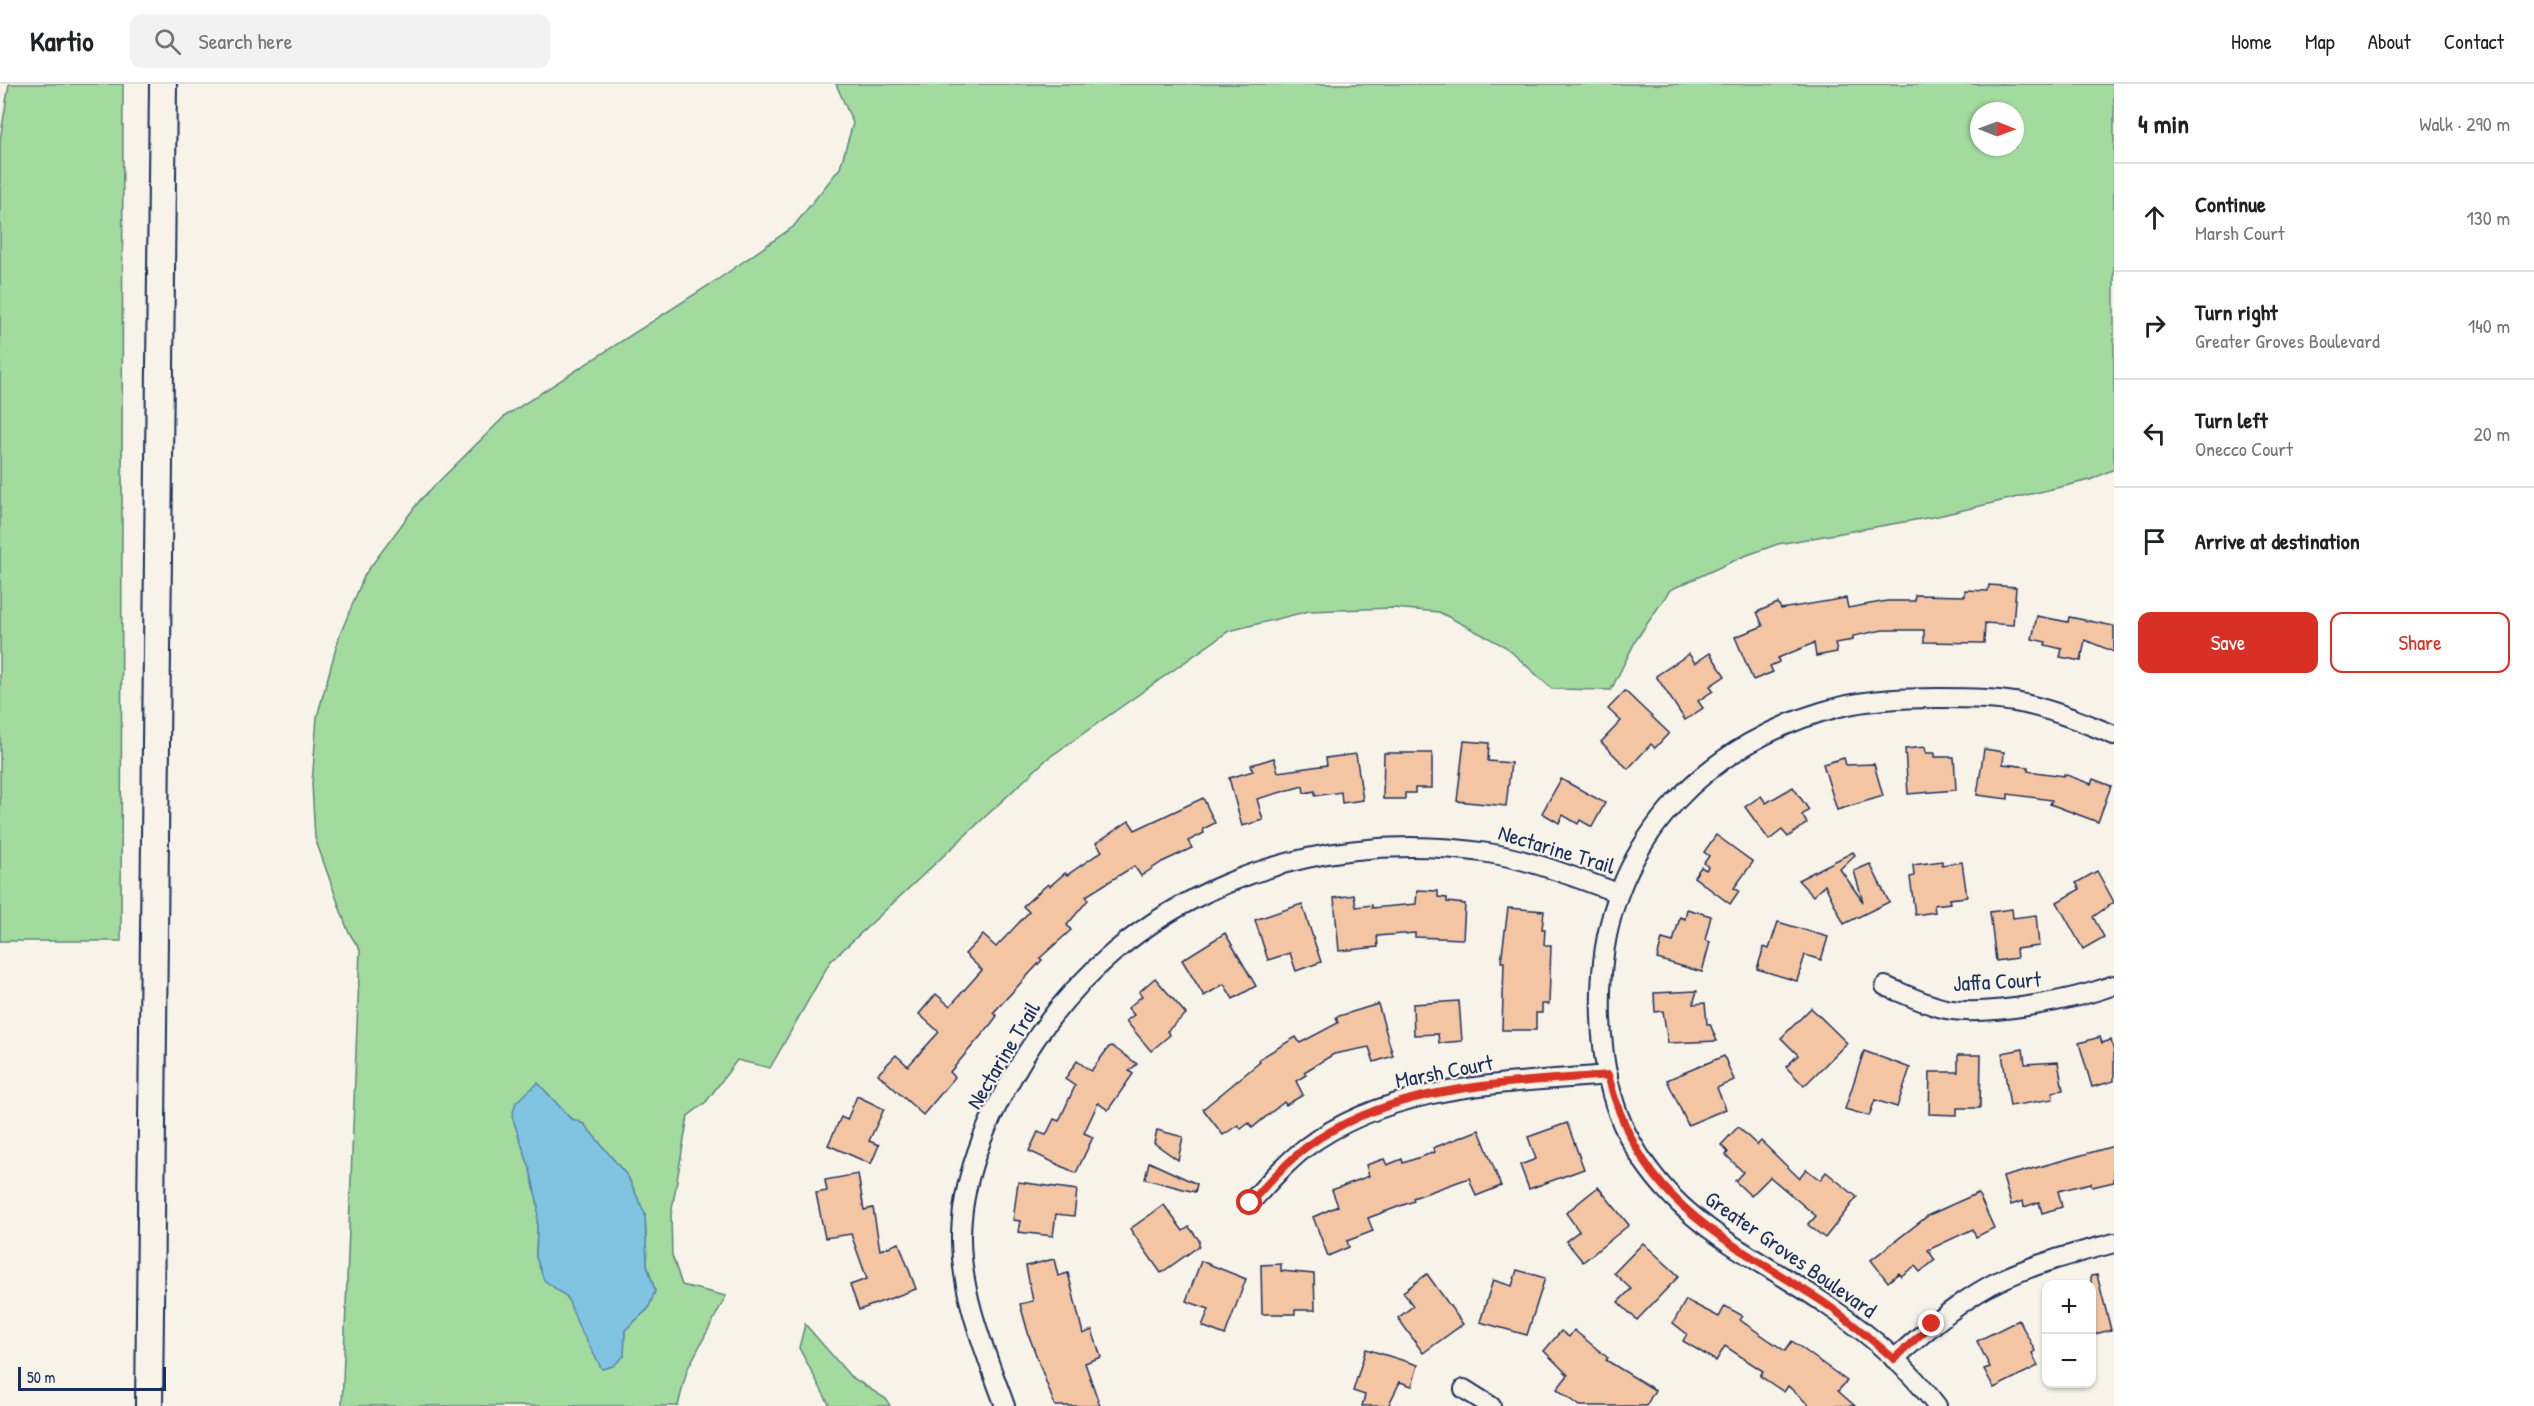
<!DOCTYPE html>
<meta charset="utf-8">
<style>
:root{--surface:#fff;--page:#f2f2f2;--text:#202124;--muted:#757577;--line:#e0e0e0;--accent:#d93025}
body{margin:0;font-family:"Patrick Hand",sans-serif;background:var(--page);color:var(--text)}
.controls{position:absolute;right:18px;bottom:18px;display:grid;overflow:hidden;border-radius:12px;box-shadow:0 2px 4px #0004}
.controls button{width:54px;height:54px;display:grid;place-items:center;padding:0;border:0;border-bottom:2px solid var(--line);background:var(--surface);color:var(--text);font:30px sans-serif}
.compass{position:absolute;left:1970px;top:18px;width:54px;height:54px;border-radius:50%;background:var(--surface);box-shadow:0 2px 4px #0004;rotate:91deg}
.scale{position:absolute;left:18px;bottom:15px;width:148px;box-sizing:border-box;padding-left:6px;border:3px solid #1b2f5e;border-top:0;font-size:16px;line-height:21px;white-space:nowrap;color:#1b2f5e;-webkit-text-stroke:4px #f7f3e8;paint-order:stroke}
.stop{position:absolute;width:18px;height:18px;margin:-14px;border:4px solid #d93025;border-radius:50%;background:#fff}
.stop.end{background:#d93025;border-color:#fff;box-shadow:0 2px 6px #0008}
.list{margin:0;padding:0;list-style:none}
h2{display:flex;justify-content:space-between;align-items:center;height:78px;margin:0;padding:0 24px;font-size:26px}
h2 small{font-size:20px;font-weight:400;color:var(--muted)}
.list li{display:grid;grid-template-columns:39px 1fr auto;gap:18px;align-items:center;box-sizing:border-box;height:108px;padding:0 24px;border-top:2px solid var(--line)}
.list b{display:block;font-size:22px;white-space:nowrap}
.list p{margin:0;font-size:20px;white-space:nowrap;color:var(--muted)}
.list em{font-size:20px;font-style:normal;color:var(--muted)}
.actions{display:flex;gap:12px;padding:18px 24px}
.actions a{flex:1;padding:14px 0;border:2px solid var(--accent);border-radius:12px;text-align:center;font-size:21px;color:var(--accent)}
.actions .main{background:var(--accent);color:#fff}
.icon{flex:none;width:33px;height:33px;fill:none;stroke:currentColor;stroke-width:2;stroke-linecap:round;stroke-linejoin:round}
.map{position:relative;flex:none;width:2114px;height:1322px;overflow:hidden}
header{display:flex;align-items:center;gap:36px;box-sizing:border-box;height:84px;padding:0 30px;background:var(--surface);border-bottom:2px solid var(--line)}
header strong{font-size:28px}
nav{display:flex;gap:33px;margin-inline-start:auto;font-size:21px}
.search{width:420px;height:54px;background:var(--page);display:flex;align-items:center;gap:15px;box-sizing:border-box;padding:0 21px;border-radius:12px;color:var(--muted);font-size:22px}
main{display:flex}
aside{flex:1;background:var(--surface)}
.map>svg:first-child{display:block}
</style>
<header>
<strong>Kartio</strong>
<div class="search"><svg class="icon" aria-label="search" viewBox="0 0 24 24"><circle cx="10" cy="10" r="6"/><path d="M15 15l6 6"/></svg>Search here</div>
<nav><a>Home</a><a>Map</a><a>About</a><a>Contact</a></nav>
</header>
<main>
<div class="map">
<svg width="2114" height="1322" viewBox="0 0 2114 1322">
<rect width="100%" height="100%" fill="#f7f3e8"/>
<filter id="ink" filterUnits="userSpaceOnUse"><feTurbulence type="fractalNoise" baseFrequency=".0167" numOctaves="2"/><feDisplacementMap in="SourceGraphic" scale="12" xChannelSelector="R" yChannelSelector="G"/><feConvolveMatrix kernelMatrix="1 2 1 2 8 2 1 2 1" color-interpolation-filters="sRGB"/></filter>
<g filter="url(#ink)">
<!-- green -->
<g fill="#a3da9e" stroke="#5f847e" stroke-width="1.5" fill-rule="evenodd">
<polygon points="9,0 123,0 121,857 0,857 0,56"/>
<path d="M836,0H2114V385L2090,396L1997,418L1938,432L1778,460L1742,473L1670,506L1636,556L1611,606L1552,605L1506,563L1439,528L1393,524L1309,527L1229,547L1047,675L830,878L770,984L737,976L706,1018L688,1032L671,1131L672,1171L682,1201L726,1212L687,1286L678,1322H342L360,866L348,847L315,754L312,700L317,633L339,553L365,490L420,416L505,332L717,196L793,143L840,84L853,39ZM1979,27H2015V63H1979ZM538,999L570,1034L584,1040L628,1093L645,1130L647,1181L655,1207L648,1225L625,1246L624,1272L587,1257L567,1213L544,1195L536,1173L538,1121L530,1085L512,1032Z"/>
<polygon points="805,1240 850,1292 886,1315 890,1322 830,1322 799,1264"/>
</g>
<!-- water -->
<polygon fill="#81c4e2" stroke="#5888ad" stroke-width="1.5" points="538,999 570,1034 584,1040 628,1093 645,1130 647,1181 655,1207 648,1225 625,1246 624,1272 613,1282 602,1285 579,1243 567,1213 544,1196 536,1173 538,1121 530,1085 512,1032 516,1018"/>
<!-- building -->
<g fill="#f4c5a3" stroke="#1b2f5e" stroke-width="1.5">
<polygon points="1989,501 2016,503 2013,541 1985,539 1984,559 1924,558 1924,546 1883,546 1853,552 1853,556 1835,559 1837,568 1816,572 1814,559 1778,574 1779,578 1770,582 1773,588 1753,596 1735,553 1763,542 1757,528 1778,519 1781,525 1846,514 1848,524 1887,517 1915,517 1915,511 1965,512 1965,506 1988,507"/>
<polygon points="2037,532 2068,538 2069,533 2114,542 2114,568 2085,556 2081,577 2060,573 2062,565 2045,561 2046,558 2032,555"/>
<polygon points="1710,569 1725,592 1710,602 1713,607 1698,617 1703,624 1685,636 1656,592 1689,570 1695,579"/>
<polygon points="1625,607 1669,649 1655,664 1651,660 1628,685 1601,658 1621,637 1608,625"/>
<polygon points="1464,657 1489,659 1488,677 1511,679 1506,722 1457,717"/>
<polygon points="1925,663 1926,669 1935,669 1935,673 1954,673 1956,706 1908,710 1905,665"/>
<polygon points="1984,665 2004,668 2003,680 2028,683 2028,687 2064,692 2064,690 2091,700 2093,695 2111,702 2098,738 2050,720 2052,716 2008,710 2008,715 1977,711"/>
<polygon points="1384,669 1432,669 1432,704 1415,704 1415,709 1405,709 1405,715 1383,715"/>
<polygon points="1356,670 1363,716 1342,719 1341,708 1315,712 1315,707 1304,709 1303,702 1257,715 1263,736 1242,742 1229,694 1253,687 1251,681 1274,674 1278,688 1327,681 1326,674"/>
<polygon points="1844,674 1846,681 1874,680 1883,712 1837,726 1823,680"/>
<polygon points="1561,695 1605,719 1592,743 1580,736 1578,740 1563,731 1559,739 1542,729"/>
<polygon points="1793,703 1809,726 1802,731 1807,739 1788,753 1782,746 1769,756 1745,723 1761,712 1766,719"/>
<polygon points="1203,714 1215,739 1203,745 1204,749 1188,757 1192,764 1162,778 1141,792 1134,782 1086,812 1088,816 1067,841 1071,846 1040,874 1042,876 993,929 997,932 991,940 950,988 955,993 923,1031 878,990 896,971 908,982 939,948 919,930 936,910 950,922 982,886 965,870 983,851 996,863 1029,828 1023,822 1048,800 1050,802 1065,789 1067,791 1102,767 1096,759 1129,737 1135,746"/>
<polygon points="1716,751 1753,778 1734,804 1739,807 1730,820 1694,793 1701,783 1706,786 1708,783 1704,779 1709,772 1704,768"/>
<polygon points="1853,768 1855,771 1840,785 1863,818 1854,787 1870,780 1889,818 1844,840 1825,801 1813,812 1798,796"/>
<polygon points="1942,777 1942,781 1962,778 1967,813 1949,815 1950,819 1934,821 1935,828 1915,831 1910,793 1914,792 1913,781"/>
<polygon points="2097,787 2114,818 2093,833 2104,853 2083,865 2057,818 2080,805 2076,799"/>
<polygon points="1417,806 1438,807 1438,813 1447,814 1447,818 1465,820 1463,855 1415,853 1415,849 1377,852 1378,863 1339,867 1334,814 1354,811 1356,823 1372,821 1372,824 1416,820"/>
<polygon points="1302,820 1321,878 1296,887 1290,869 1268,876 1255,836"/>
<polygon points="1508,824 1544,827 1542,845 1545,845 1544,861 1551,861 1549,920 1542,920 1542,929 1536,929 1536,946 1502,946 1504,878 1501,878"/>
<polygon points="1687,825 1711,832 1705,856 1710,858 1702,888 1657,875 1662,855 1673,858 1680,833 1685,835"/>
<polygon points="2012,825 2013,834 2036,831 2039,862 2016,865 2017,874 1996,877 1990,828"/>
<polygon points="1778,838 1828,853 1821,876 1805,871 1797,897 1757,885 1764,863 1769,865"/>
<polygon points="1225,849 1256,902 1233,915 1224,900 1204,912 1182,876"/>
<polygon points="1155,894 1186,930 1167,947 1170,951 1151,967 1126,937 1134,931 1128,924 1142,912 1139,908"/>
<polygon points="1697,907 1693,920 1705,919 1707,940 1710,940 1717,957 1668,959 1663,927 1655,928 1654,909"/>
<polygon points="1459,917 1462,957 1439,959 1438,950 1414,951 1413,920"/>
<polygon points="1378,920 1393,972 1374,978 1369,963 1334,970 1304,988 1306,991 1296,997 1303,1011 1286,1021 1284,1018 1252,1044 1249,1039 1241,1045 1238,1041 1223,1051 1203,1025 1260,978 1259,975 1296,953 1300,959 1338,939 1336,933"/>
<polygon points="1811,924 1847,959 1804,1002 1786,983 1798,971 1781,954"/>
<polygon points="2100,953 2102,959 2111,956 2114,968 2114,997 2092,1003 2079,959"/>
<polygon points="1112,962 1137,980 1129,987 1133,990 1108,1026 1098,1019 1084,1049 1093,1053 1076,1089 1029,1067 1038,1048 1046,1051 1054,1035 1059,1037 1075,1002 1065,995 1077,977 1091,987 1109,963"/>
<polygon points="2023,965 2025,980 2058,978 2063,1006 2052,1008 2053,1015 2010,1022 2002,969"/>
<polygon points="1864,967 1910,984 1897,1023 1875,1016 1869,1032 1845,1025"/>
<polygon points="1958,971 1981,971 1980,1024 1957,1024 1957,1031 1929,1030 1930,988 1958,988"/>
<polygon points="1724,972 1734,996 1717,1004 1726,1025 1688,1041 1667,996"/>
<polygon points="857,1012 884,1025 869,1057 879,1061 871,1080 828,1061 841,1033 847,1036"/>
<polygon points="1567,1039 1584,1085 1529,1105 1520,1081 1536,1075 1528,1053"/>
<polygon points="1738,1043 1757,1061 1761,1057 1799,1094 1806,1085 1820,1096 1826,1088 1857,1113 1825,1154 1808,1141 1816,1132 1770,1093 1751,1112 1735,1097 1743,1088 1726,1071 1728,1068 1721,1061"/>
<polygon points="1157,1046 1183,1053 1178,1076 1154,1059"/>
<polygon points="1479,1046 1501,1102 1476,1112 1469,1094 1413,1114 1414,1117 1368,1134 1373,1147 1347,1157 1349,1163 1328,1172 1313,1133 1338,1122 1332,1106 1369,1092 1366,1081 1384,1075 1387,1081 1402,1075 1403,1079 1435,1068 1433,1064"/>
<polygon points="2114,1062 2114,1098 2092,1103 2091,1099 2058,1107 2062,1123 2042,1129 2039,1118 2024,1123 2023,1117 2011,1121 2003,1093"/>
<polygon points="1149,1078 1197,1100 1195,1108 1145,1095"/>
<polygon points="858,1090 864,1126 873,1124 880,1166 899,1159 916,1205 859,1226 850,1201 867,1195 851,1150 825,1154 816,1109 827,1107 825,1096"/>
<polygon points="1018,1098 1077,1106 1074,1132 1056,1130 1053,1152 1018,1148 1020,1137 1013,1136"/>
<polygon points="1598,1103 1629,1141 1583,1178 1566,1157 1579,1147 1566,1129"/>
<polygon points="1978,1109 1994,1144 1976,1153 1973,1145 1928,1166 1935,1176 1920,1188 1915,1182 1901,1192 1899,1189 1888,1198 1871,1176 1929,1131"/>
<polygon points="1164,1121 1183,1147 1189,1143 1199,1156 1199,1162 1161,1189 1130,1145"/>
<polygon points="1643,1159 1679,1192 1637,1236 1618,1218 1631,1205 1614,1189"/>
<polygon points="1054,1175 1058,1192 1068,1189 1083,1250 1092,1246 1101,1273 1085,1279 1100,1322 1055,1322 1029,1252 1020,1220 1033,1217 1026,1182"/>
<polygon points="1201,1177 1246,1195 1225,1251 1202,1242 1209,1225 1186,1217"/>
<polygon points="1281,1180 1281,1187 1314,1190 1315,1226 1295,1226 1295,1230 1262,1230 1261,1181"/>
<polygon points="1517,1186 1545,1194 1527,1251 1480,1238 1493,1196 1512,1202"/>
<polygon points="1427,1190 1463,1240 1423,1269 1398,1234 1413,1222 1403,1208"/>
<polygon points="2097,1191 2111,1246 2091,1251 2091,1192"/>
<polygon points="1686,1216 1719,1233 1725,1222 1743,1232 1740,1236 1785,1267 1792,1257 1847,1297 1838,1307 1855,1322 1810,1322 1788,1302 1784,1308 1760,1292 1763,1287 1725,1262 1716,1277 1683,1257 1687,1250 1673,1239"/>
<polygon points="2019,1236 2035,1267 2032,1269 2038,1282 1994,1304 1984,1285 1990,1283 1977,1257"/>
<polygon points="1574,1246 1608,1274 1606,1276 1655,1306 1646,1322 1580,1322 1557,1305 1568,1291 1544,1267 1561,1247 1569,1253"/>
<polygon points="1366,1265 1418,1281 1412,1302 1400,1298 1388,1322 1362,1322 1365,1311 1353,1307"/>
</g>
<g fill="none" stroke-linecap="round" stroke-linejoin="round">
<!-- minor casing -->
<g stroke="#1b2f5e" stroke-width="22">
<g id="minor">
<path d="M1885,902C1905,910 1924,920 1946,925C1987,933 2074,916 2114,901"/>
<path d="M1250,1119C1268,1099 1285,1080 1305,1064C1392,999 1505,1000 1608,991"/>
<path d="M1894,1275C1928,1245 1963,1213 2005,1194C2040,1178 2077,1169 2114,1159"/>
<polyline points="1464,1305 1491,1322"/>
<path d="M1005,1322C985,1267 960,1209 961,1150C963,1084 992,1026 1026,970C1124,812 1307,741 1488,769C1533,776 1576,794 1618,809"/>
<path d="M1937,1322C1907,1282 1868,1249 1827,1221C1747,1166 1673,1140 1626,1048C1603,1001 1598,940 1602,889C1612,753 1710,656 1839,623C1871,615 1905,614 1938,614C1967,614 1997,614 2025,620C2056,627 2085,639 2114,651"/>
</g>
</g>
<!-- secondary casing -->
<g stroke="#1b2f5e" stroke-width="30">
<polyline id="secondary" points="149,1322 163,0"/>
</g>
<!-- minor -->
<use href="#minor" stroke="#f7f3e8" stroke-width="18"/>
<!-- secondary -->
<use href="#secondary" stroke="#f7f3e8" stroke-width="26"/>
</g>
</g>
<g fill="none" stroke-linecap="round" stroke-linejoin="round" filter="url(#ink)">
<!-- route -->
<path stroke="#d93025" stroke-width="8" d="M1250,1119C1268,1099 1285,1080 1305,1064C1392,999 1506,1000 1608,991C1641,1121 1720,1151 1823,1218C1848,1235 1871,1255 1894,1275L1932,1240"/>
</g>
<g text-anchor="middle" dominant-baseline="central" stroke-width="4.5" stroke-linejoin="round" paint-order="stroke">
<!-- street labels -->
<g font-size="22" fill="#1b2f5e" stroke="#f7f3e8">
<text transform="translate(1557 765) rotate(17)">Nectarine Trail</text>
<text transform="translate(1997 897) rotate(-3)">Jaffa Court</text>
<text transform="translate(1003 971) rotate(-59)">Nectarine Trail</text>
<text transform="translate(1444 987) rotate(-11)">Marsh Court</text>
<text transform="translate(1791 1170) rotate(35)">Greater Groves Boulevard</text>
</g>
</g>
</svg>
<div class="controls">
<button>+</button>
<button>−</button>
</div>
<svg class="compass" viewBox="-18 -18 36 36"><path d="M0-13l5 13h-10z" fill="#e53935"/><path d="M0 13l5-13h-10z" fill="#757577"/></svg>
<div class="scale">50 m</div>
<div class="stop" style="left:1250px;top:1119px"></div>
<div class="stop end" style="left:1932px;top:1240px"></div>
</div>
<aside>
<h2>4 min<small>Walk · 290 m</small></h2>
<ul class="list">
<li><svg class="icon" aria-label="ahead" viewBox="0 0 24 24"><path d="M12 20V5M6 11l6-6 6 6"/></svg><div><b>Continue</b><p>Marsh Court</p></div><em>130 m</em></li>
<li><svg class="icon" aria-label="right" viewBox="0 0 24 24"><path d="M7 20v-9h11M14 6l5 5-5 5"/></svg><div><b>Turn right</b><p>Greater Groves Boulevard</p></div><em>140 m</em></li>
<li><svg class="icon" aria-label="left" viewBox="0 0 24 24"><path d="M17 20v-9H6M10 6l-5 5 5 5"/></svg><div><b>Turn left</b><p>Onecco Court</p></div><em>20 m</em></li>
<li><svg class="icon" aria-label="arrive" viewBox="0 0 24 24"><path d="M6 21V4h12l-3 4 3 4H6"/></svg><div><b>Arrive at destination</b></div></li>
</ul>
<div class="actions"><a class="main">Save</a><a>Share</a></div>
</aside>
</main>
